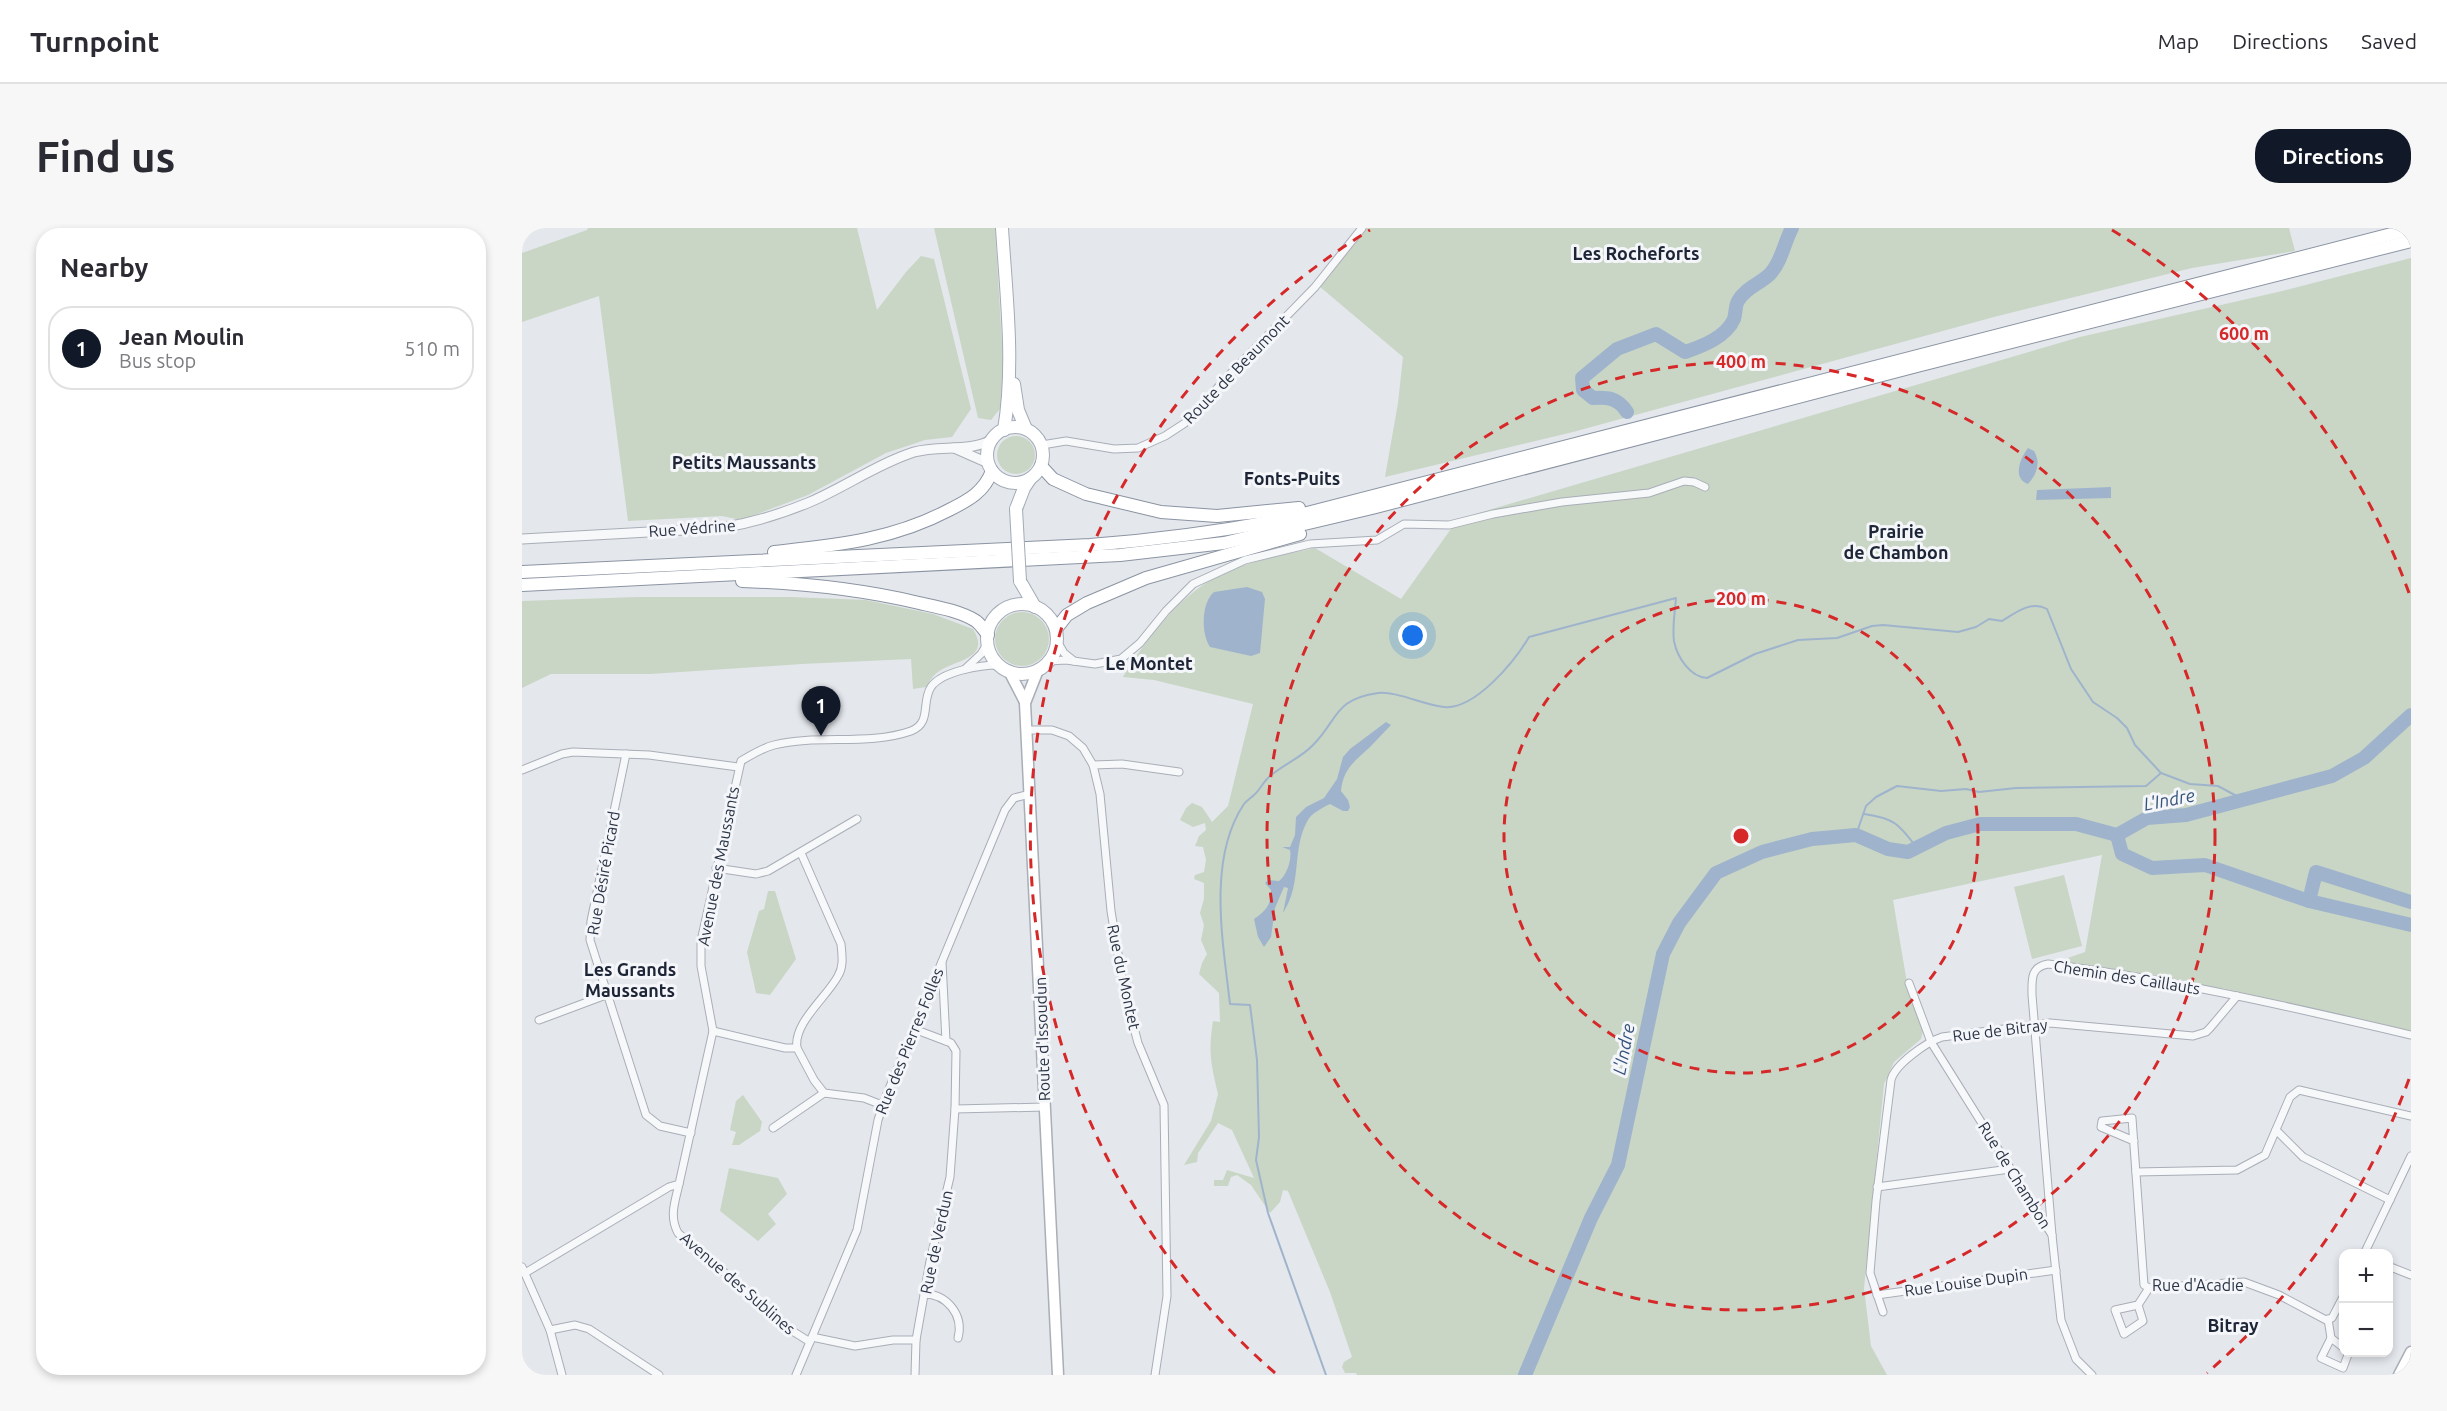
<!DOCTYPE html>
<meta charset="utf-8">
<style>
:root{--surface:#fff;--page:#f7f7f7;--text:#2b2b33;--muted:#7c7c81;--line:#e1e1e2;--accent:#111827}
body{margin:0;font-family:Ubuntu,sans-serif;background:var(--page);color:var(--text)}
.controls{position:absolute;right:18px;bottom:18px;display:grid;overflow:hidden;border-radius:12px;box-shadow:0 3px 9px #0003}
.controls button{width:54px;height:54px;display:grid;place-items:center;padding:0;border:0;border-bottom:2px solid var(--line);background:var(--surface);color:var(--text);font:30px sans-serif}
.you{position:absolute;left:891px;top:408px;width:21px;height:21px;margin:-15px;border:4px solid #fff;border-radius:50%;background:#1a73e8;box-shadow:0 0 0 9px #1a73e833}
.badge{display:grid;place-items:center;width:39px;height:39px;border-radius:50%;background:var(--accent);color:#fff;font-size:20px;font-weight:700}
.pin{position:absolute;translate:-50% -50px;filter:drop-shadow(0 2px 3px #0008)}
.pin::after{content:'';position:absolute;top:32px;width:21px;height:18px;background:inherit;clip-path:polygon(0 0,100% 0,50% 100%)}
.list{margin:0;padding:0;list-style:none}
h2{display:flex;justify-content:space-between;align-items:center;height:78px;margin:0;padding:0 24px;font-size:26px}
h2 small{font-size:20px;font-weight:400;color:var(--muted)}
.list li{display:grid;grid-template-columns:39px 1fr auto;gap:18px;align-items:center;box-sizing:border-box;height:84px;margin:0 12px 12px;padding:0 12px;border:2px solid var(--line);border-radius:24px}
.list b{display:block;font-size:22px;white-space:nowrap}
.list p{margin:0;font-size:20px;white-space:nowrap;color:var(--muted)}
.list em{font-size:20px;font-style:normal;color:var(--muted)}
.map{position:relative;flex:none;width:1889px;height:1147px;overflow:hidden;border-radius:24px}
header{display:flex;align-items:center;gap:36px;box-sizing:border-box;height:84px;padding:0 30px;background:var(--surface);border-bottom:2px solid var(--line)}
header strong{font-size:28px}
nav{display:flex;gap:33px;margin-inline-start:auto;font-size:21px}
.intro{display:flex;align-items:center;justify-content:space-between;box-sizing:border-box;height:144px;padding:0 36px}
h1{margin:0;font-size:42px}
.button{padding:15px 27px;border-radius:24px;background:var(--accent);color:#fff;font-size:21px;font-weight:700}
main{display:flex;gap:36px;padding:0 36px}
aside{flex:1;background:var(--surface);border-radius:24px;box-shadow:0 3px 9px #0003}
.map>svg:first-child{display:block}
</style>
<header>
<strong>Turnpoint</strong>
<nav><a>Map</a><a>Directions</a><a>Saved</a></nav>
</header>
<div class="intro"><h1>Find us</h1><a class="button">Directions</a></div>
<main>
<aside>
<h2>Nearby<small></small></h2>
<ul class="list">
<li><span class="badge">1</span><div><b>Jean Moulin</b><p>Bus stop</p></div><em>510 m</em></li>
</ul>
</aside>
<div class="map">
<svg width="1889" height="1147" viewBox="0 0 1889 1147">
<rect width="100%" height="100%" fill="#e4e7ec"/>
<!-- green -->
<g fill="#c9d6c5">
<polygon points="66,0 335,0 355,82 384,44 399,28 412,31 449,181 430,209 403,212 364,225 286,267 219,292 200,288 106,293 77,68 0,94 0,25 65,2"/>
<polygon points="412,0 473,0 481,132 481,177 469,192 456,190"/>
<polygon points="843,0 1767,0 1773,23 1670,40 1472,89 1051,204 863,249 876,175 881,129 797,58"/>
<path d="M1889,30V803L1700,760L1691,761L1661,752L1657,751L1656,753L1592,741L1537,733L1563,724L1580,627L1371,672L1386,761L1401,803L1399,811L1372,834L1362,856L1342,1060L1349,1118L1365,1147H835L834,1145H823L820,1139L822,1134L830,1129L808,1064L766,963L761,962L758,974L748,985L729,957L715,947L709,949L706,958H692V952H701L705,942L732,950L710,902L696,895L676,925L675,934L662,937L689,893L696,866C689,836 686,825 691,793L698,794L697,765L677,746L680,735L685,726L679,712L682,697L678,685L682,671V655L672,651L673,647L682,644L684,632L681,619L673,618L677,608L684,602L683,595L671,599L658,592L664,580L670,575L680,579L690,594L706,578L731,476L632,452L601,449C622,414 652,375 687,353C715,335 761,327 793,320L879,371L936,291L1558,109L1756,64Z"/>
<circle cx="494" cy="227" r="19"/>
<path d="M115,369H269L344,372L411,386L451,401C470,432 431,432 416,444C411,447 407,454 404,459L391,461L389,431L280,436L128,446H29L0,460V373Z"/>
<circle cx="500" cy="411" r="27"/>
<polygon points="1542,647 1560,718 1510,731 1492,659"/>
<polygon points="246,663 253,663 274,731 248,767 234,765 225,724 237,683 242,681"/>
<polygon points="221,867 240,894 238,903 217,917 210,917 214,904 208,902 214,873"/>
<polygon points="207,940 256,950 265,966 246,986 254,996 236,1013 198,983"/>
</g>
<!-- water -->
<g fill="#9fb4cc">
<path d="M1506,220L1512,223C1519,235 1515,246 1506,256C1490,251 1498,230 1506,220Z"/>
<polygon points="1589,259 1589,270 1514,272 1515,262"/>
<path d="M725,359L740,364L743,371L738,425L729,428L688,419C679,406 679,375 692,364Z"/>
<path d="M864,494L869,497C862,504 855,512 848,519C833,533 821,541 819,563L826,572L828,579L826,583H821L808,576C800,580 789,586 786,592C769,621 781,655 761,685L766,660L762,659L753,680L749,709L742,719L736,709L732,691C743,684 750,676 749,662L743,655L746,652L757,653C765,647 770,631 768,622L760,619H768L773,607L774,589L784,579L802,570L815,551L821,529L828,521Z"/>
</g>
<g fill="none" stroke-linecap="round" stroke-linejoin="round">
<!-- stream -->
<g stroke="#9fb4cc" stroke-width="2">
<path d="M1342,586C1372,590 1377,596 1395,620"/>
<polyline points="1334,607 1344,578 1354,569 1375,558 1419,563 1444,561 1457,564 1494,560 1624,558 1639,545"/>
<path d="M804,1147L746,985L734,932L737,909L735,832L728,777L708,776C701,714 685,631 722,576C725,572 729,570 732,567C738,562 741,554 747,549C760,537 779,530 791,517C816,492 812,471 856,465C875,463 902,477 922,479C953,482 993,433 1007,409L1154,370C1153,384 1150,400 1152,413C1155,429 1168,449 1185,450L1233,426L1276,412L1315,410L1350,398L1361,397L1436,404L1454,399L1467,391L1480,393C1493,385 1509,372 1525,381L1549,441L1571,474L1595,490L1605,500L1613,517L1639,545L1668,556L1696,558L1722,572"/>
</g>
<!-- river -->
<g stroke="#9fb4cc" stroke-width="14">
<path d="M1105,184C1096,170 1086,169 1071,170L1061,162L1060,150L1095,121L1134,106L1163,124C1181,118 1204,109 1212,91C1214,85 1213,78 1216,73C1223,60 1238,56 1248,46C1260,33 1262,15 1270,0"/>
<polyline points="1595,607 1600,626 1630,640 1683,637 1787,673 1794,644 1889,674"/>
<polyline points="1787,673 1889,697"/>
<polyline points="1003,1147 1069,990 1096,937 1141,726 1157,695 1194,645 1240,624 1290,611 1334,607 1366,621 1386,624 1424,605 1458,596 1554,596 1595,607 1625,590 1664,587 1810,548 1842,530 1889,487"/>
</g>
<!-- minor casing -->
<g stroke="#a9aeb7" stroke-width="9">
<g id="minor">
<polyline points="520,217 544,213 592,221 616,220 643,208 663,195 711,143 793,59 840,0"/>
<polyline points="535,413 542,425 552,433"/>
<polyline points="527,433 544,432 573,436 599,431 618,415 644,383 671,356 723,332 788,316 855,312 882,296 927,297 971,286 1040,274 1127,265 1162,253 1172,254 1183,259"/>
<polyline points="443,441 459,426 466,415"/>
<polyline points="504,502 530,502 547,508 561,520 571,537 578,566 589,683 602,762 616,815 642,877 645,1068 633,1147"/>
<polyline points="104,526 69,693 68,712 124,887 138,898 169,905"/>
<polyline points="571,537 600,536 657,544"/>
<polyline points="0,542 40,526 51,524 127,527 216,539"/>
<polyline points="194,640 234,646 246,643 335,591"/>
<polyline points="420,734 424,813"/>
<polyline points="1387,755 1409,814 1530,1007 1539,1092 1554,1131 1570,1147"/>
<polyline points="17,792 84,767"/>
<polyline points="392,801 429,815 434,823 433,881 428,949 408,1033 394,1112 393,1147"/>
<polyline points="191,803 263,820 275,820 292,852 302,865 342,870 360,877"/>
<path d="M275,820C271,795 305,769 316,748C322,738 320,727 319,716L279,625"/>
<polyline points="433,881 523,879"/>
<polyline points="251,900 302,865"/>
<polyline points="1754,902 1781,929 1868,972"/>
<polyline points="1612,913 1579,899 1580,893 1610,890 1622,1057 1627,1060 1722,1054 1757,1067 1804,1092 1810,1090 1822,1067"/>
<polyline points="1614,944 1715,942 1743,927 1768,869 1777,862 1889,888"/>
<path d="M157,956C153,974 147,988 156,1005L272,1104L288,1114"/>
<polyline points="1355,959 1488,941"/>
<path d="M1530,1007L1510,767C1510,752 1508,739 1526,736C1649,751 1769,779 1889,807"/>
<polyline points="1842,1026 1889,928"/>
<polyline points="1866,1038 1889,1047"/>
<polyline points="0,1039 28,1102 40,1147"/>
<path d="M3,1045L147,959L157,956L191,803L179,738V713L219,533C229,527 240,520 252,517C296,506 346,518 389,503C410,495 399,474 409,459C420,443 459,437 477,437"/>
<path d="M402,1066C425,1066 442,1087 436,1110"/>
<polyline points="1355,1067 1534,1042"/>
<polyline points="1616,1077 1621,1093 1602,1106 1593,1082 1616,1077 1627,1060"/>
<path d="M1361,1084L1348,1045L1354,973L1369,852C1373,836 1405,814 1420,809L1528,795L1671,808L1684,804L1688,800L1715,768"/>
<polyline points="1806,1091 1809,1110 1799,1130 1821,1140 1827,1124"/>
<polyline points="28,1102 53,1097 67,1101 137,1147"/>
<polyline points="290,1109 333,1118 371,1112 394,1112"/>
<polyline points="1809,1110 1822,1120"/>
<polyline points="274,1147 335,1002 356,892 364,868 483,582 492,570 508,566"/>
</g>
</g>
<!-- tertiary casing -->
<g stroke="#a9aeb7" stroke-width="11">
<g id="tertiary">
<polyline points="432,220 466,235"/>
<path d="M0,311L199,300C230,295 259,286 288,274C323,259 355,236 392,224C416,217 449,224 469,212"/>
</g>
</g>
<!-- secondary casing -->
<g stroke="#a9aeb7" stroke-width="13">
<g id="secondary">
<polyline points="516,442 503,475 536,1147"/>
<polyline points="487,443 503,474"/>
<polyline points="1877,1147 1889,1124"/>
</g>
</g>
<!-- primary casing -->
<g stroke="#a3abb8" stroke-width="14">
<g id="primary">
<path d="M480,0C484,66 493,136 482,202"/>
<polyline points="492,156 496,182 504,201"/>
<circle cx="493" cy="227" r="28"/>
<polyline points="494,281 502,260 508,251"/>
<polyline points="498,353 513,379"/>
<circle cx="500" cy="411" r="35"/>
</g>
</g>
<!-- trunk casing -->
<g stroke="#8b94a3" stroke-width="14">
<g id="trunk">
<polyline points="519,238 531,251 564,266 639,284 695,288 777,280"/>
<path d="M252,324C315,317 370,312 427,282C447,272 462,264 470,243"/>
<path d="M0,344L568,317C632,312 695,304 758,292L1889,1"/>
<path d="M220,353C280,355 338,361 397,375C415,379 438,383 454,393C459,397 462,402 466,407"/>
<polyline points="0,357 598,327 702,315 850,280 1395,138 1889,13"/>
<polyline points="534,401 545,387 565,375 624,350 778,306"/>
</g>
</g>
<!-- minor -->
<use href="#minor" stroke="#f7f8fa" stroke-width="7"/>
<!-- tertiary -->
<use href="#tertiary" stroke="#f7f8fa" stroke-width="9"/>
<!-- secondary -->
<use href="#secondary" stroke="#fff" stroke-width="10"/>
<!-- primary -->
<use href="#primary" stroke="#fff" stroke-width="12"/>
<!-- trunk -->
<use href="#trunk" stroke="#fff" stroke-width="12"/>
<!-- primary-bridge casing -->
<g stroke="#a3abb8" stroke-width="14" stroke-linecap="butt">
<polyline id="primary-bridge" points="494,281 498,353"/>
</g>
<!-- primary-bridge -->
<use href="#primary-bridge" stroke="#fff" stroke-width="12"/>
</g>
<!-- distance rings -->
<g fill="none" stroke="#d62828" stroke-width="3" stroke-dasharray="10 8">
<circle cx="1219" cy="608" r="237"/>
<circle cx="1219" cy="608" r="474"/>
<path d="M1887 851A711 711 0 0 1 1685 1145M753 1145A711 711 0 0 1 848 2M1590 2A711 711 0 0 1 1887 365"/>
</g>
<g text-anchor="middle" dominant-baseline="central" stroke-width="6" stroke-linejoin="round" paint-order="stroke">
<!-- street labels -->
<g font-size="16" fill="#2b3445" stroke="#f4f6f9">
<text transform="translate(714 141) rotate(-46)">Route de Beaumont</text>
<text transform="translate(170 300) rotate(-4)">Rue Védrine</text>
<text transform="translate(196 638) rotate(-79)">Avenue des Maussants</text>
<text transform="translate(81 645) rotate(-80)">Rue Désiré Picard</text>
<text transform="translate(602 749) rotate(78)">Rue du Montet</text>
<text transform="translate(1605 749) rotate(9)">Chemin des Caillauts</text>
<text transform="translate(1478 802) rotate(-7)">Rue de Bitray</text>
<text transform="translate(520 811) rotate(-92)">Route d'Issoudun</text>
<text transform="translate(387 813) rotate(-68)">Rue des Pierres Folles</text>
<text transform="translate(1493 947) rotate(58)">Rue de Chambon</text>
<text transform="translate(414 1014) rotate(-78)">Rue de Verdun</text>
<text transform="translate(1444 1054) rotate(-8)">Rue Louise Dupin</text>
<text transform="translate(216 1055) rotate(41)">Avenue des Sublines</text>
<text x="1676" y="1057">Rue d'Acadie</text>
</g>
<!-- neighbourhood labels -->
<g font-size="18" font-weight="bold" fill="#1d2536" stroke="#f4f6f9">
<text x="1114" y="25">Les Rocheforts</text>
<text x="222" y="234">Petits Maussants</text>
<text x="770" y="250">Fonts-Puits</text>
<text x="1374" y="303">Prairie<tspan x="1374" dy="21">de Chambon</tspan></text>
<text x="627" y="435">Le Montet</text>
<text x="108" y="741">Les Grands<tspan x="108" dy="21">Maussants</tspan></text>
<text x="1711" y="1097">Bitray</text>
</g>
<!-- water labels -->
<g font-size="18" font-style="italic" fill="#34527a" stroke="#f4f6f9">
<text transform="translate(1647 571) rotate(-11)">L'Indre</text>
<text transform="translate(1101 821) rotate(-79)">L'Indre</text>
</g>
</g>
<circle cx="1219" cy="608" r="9" fill="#d62828" stroke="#f4f6f9" stroke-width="3"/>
<g font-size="18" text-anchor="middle" font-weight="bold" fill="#d62828" stroke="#f4f6f9" stroke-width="6" stroke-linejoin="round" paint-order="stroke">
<text x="1722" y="112">600 m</text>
<text x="1219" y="140">400 m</text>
<text x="1219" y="377">200 m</text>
</g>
</svg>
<div class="controls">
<button>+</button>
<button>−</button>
</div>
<div class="you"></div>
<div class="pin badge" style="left:299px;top:508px">1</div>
</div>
</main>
